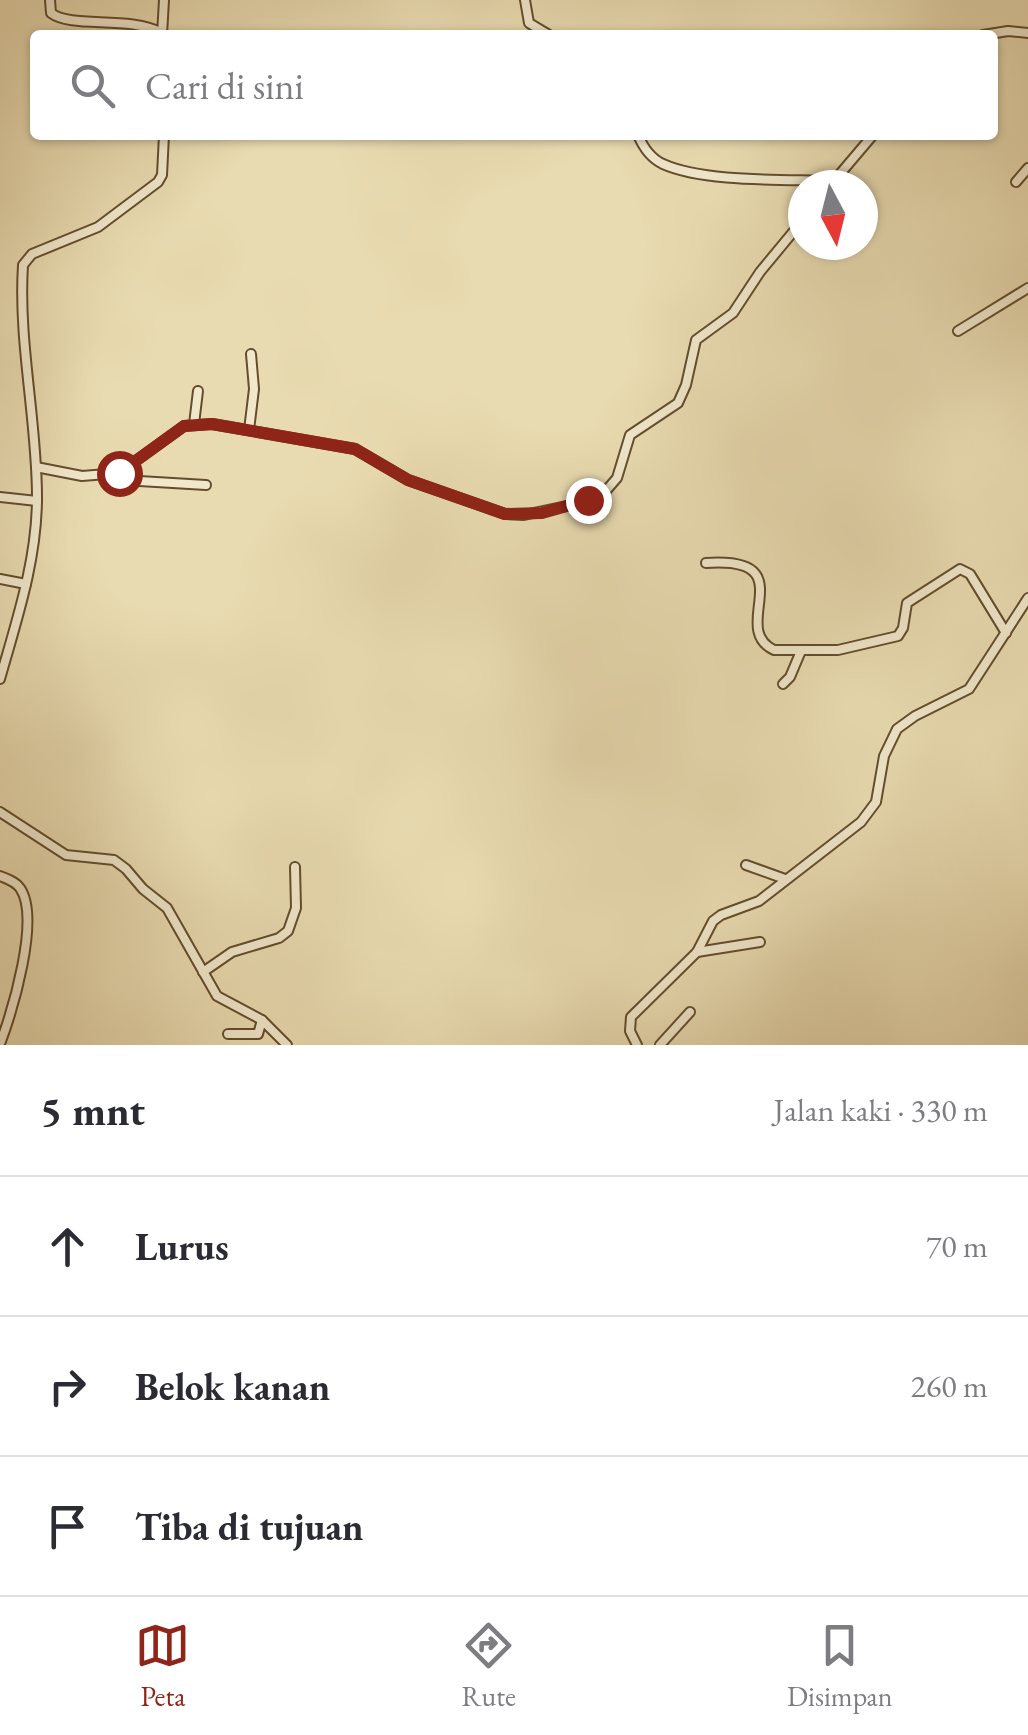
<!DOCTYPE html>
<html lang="id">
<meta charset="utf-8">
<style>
:root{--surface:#fff;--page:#f7f7f7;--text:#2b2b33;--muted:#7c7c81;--line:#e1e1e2;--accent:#8f2418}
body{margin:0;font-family:"EB Garamond",serif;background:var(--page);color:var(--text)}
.compass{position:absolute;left:788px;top:170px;width:90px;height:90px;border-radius:50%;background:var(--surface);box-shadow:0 2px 8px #0004;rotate:173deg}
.stop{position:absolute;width:30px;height:30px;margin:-22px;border:8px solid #8f2418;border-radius:50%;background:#fff}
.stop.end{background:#8f2418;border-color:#fff;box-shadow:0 2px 10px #0008}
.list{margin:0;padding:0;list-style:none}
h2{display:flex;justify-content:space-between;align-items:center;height:130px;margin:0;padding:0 40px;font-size:42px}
h2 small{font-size:32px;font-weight:400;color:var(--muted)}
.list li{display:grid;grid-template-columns:65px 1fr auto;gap:30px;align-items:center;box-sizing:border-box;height:140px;padding:0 40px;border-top:2px solid var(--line)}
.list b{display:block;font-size:38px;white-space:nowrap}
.list em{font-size:32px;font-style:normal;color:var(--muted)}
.icon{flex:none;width:55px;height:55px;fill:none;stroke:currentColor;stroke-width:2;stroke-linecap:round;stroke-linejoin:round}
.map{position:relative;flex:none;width:1028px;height:1045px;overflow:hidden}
.search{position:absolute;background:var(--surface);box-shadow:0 2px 8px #0004;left:30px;right:30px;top:30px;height:110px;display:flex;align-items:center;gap:25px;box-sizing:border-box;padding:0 35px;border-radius:10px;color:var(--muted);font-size:38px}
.sheet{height:550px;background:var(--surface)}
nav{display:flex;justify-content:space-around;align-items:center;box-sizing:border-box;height:140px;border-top:2px solid var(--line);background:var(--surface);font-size:28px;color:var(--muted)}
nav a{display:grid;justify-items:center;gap:5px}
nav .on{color:var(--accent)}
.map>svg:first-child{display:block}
</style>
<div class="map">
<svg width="1028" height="1045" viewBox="0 0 1028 1045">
<rect width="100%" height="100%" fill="#e9dbb1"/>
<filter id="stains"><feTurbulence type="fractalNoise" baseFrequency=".002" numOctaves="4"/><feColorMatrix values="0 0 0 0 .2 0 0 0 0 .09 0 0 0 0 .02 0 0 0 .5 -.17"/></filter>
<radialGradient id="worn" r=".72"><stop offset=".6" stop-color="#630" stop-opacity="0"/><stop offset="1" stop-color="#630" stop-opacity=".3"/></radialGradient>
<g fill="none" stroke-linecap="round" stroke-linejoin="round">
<!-- minor casing -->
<g stroke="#634d2c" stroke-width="12">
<g id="minor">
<path d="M50,0L51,13C72,29 129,15 162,33"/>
<polyline points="525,0 529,23 549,35"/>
<polyline points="162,35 164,0"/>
<polyline points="983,35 1008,31 1028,33"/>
<path d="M638,135C643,147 650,158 663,164C705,183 788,179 835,181"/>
<polyline points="834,181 873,135"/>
<polyline points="1016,182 1028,168"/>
<polyline points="958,331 1028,288"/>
<polyline points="194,424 198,391"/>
<polyline points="249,430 254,389 251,354"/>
<polyline points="36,467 82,476 119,473 184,426 212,424 355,449 408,480 505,514 524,515 576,504 604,493 617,478 630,435 678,403 686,385 696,340 733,313 760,272 803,220"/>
<polyline points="106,479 206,485"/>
<polyline points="0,497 37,501"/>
<path d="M706,563C806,556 727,628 774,650H838L898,636L903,628L907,603L960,569L970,574L1006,633"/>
<polyline points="0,579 26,584"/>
<path d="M0,679C17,619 37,560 37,497C37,420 18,342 23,265L32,254L98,227L158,182L162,175L164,135"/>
<polyline points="783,684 790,677 801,651"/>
<polyline points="0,812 66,855 114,860 126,869 143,889 167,908 217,996 262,1020 287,1045"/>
<polyline points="746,865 785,879"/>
<path d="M0,876C7,879 15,881 20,888C41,918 12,1012 0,1044"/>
<polyline points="697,952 760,942"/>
<polyline points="203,972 232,952 279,938 288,931 296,908 295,867"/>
<polyline points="228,1034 258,1034 262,1020"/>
<polyline points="637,1045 630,1031 631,1017 697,952 713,921 721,915 759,901 861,822 876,802 884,756 897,729 915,716 969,689 1028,598"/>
<polyline points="660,1045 690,1012"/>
</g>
</g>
<!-- minor -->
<use href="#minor" stroke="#f1e8cc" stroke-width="8"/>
</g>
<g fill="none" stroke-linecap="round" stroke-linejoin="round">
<!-- route -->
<polyline stroke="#8f2418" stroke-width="12" points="119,473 184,426 212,424 355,449 408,480 505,514 542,513 588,500"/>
</g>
<rect width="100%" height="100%" filter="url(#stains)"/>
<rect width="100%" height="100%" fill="url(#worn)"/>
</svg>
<svg class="compass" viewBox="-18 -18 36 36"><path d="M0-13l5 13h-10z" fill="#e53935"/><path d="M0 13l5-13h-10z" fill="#7c7c81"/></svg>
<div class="stop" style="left:119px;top:473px"></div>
<div class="stop end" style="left:588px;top:500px"></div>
<div class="search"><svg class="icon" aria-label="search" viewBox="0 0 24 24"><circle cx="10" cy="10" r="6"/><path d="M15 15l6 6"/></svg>Cari di sini</div>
</div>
<section class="sheet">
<h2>5 mnt<small>Jalan kaki · 330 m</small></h2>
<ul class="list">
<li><svg class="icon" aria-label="ahead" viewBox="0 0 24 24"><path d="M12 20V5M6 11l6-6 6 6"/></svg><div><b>Lurus</b></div><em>70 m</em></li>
<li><svg class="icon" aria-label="right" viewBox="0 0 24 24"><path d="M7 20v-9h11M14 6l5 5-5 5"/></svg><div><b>Belok kanan</b></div><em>260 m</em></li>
<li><svg class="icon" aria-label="arrive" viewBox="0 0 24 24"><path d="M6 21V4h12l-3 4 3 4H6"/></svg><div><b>Tiba di tujuan</b></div></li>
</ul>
</section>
<nav>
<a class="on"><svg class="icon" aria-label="map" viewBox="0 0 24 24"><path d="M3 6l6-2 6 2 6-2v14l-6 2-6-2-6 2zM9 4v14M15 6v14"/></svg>Peta</a>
<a><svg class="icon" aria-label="directions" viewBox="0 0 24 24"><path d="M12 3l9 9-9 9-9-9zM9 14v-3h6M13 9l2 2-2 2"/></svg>Rute</a>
<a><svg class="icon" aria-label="saved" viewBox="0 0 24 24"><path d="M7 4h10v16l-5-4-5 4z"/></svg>Disimpan</a>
</nav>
